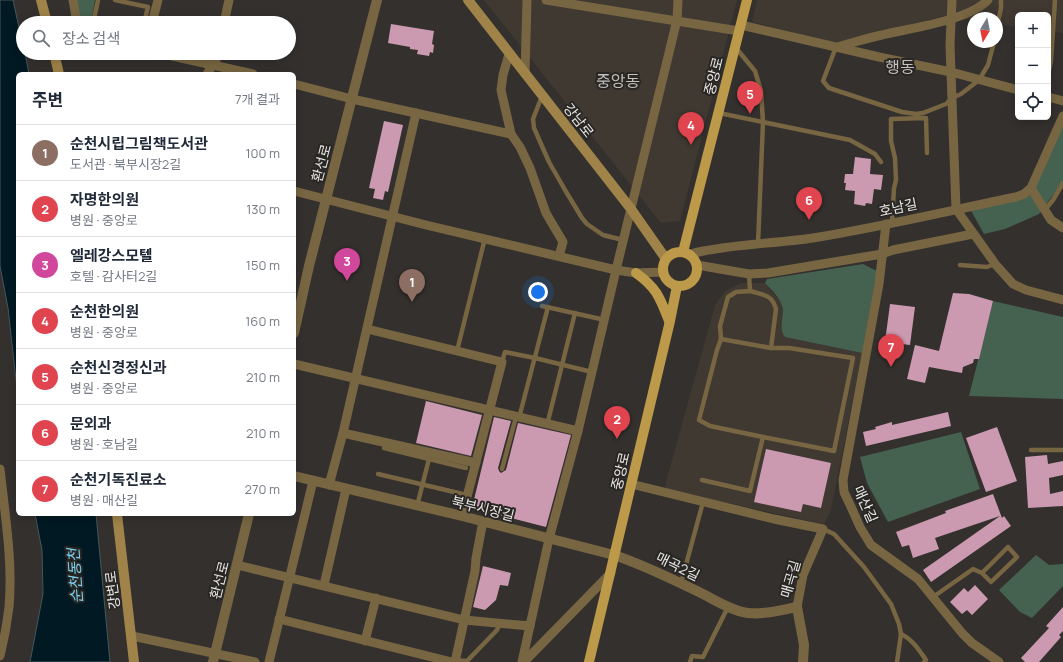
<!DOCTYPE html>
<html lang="ko">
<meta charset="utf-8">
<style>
:root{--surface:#fff;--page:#f2f2f3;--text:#1f2937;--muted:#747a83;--line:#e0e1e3;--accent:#426e8c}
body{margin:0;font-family:Manrope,"Noto Sans KR",sans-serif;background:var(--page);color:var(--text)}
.controls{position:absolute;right:12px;top:12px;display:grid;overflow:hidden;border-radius:6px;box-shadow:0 2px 10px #0003}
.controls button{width:36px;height:36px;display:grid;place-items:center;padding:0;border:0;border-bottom:1px solid var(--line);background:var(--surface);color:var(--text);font:20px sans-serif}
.compass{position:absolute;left:967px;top:12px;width:36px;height:36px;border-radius:50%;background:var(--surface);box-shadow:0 2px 10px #0003;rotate:190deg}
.you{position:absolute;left:538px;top:292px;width:14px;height:14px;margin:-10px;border:3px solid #fff;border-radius:50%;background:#1a73e8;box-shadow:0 0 0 6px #1a73e833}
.badge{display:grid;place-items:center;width:26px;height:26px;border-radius:50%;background:var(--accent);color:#fff;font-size:13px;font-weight:700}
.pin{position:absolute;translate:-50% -33px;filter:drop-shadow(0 1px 2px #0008)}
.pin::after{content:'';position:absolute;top:21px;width:14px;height:12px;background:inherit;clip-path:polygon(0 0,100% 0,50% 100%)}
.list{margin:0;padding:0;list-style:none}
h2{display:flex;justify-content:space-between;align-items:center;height:52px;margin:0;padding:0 16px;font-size:17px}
h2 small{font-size:13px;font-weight:400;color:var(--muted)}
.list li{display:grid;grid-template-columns:26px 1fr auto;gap:12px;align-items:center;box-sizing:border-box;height:56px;padding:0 16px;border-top:1px solid var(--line)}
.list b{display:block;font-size:15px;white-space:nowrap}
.list p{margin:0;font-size:13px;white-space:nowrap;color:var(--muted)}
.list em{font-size:13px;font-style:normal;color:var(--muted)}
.icon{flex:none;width:22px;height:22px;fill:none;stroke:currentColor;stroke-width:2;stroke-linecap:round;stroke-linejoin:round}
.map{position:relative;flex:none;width:1063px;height:662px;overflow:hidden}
.search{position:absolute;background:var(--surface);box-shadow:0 2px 10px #0003;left:16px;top:16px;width:280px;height:44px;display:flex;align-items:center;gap:10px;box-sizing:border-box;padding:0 14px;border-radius:22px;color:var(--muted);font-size:15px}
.panel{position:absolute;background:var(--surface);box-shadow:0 2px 10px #0003;left:16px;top:72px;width:280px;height:444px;border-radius:6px}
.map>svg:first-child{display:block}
</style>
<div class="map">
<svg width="1063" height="662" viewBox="0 0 1063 662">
<rect width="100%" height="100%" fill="#33302e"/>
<!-- built -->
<g fill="#403932">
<polygon points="484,0 737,0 680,221 661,223"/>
<polygon points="757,0 1063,0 1063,33 1048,31 1048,15 1018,15 1018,27 997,24 997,18 973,18 973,20 944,16 834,43 752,22"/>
<polygon points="741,283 765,283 776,296 782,305 785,337 862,353 831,510 824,524 664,489 715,305 725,291"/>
</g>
<!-- green -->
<g fill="#45614f">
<polygon points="77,0 95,0 91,23 81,23"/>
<polygon points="1063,125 1063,181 1056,191 1039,214 1005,229 984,234 970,209 1024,194"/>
<path d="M863,264L877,271L862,353L785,337C778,328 785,316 782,306C780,298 771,289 765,283L767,279Z"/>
<polygon points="993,301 1063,317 1063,399 969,396"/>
<polygon points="961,432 980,489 888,522 867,483 860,457"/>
<polygon points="1036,555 1049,565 1063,564 1063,586 1032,618 1020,612 999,590"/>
</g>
<!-- water -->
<g fill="#001922" stroke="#46575d">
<polygon points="0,0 13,0 23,46 23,53 25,53 29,74 18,74 18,398 8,308 0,266"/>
<polygon points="35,514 96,514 110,662 30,662 43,594 42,550"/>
</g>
<!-- building -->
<g fill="#cb9ab0">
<polygon points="391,24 434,31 432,44 434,45 433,53 430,52 429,56 417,54 418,50 410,49 410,47 388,43"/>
<polygon points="384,121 403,125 388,192 385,191 383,200 373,198 375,189 369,188"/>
<polygon points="855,157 871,159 870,174 883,175 881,190 874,189 872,204 866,203 865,206 854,204 855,191 845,190 846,183 844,183 845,174 853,174"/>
<polygon points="953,293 969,294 993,301 979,359 974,359 973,363 963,367 962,373 929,367 925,383 907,379 915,345 939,351"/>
<polygon points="890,304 915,307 910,345 885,342"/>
<polygon points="426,401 482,415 471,456 416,443"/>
<polygon points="948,412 951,426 866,446 863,432 876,429 875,427 892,422 892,425"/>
<polygon points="494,417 511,421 498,468 499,471 501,473 506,470 518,423 571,435 546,527 472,508"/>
<polygon points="997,427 1017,481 986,492 966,438"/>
<polygon points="766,449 831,463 821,508 803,504 801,512 754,502"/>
<polygon points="1047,455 1048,464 1063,461 1063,475 1049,478 1050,494 1063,491 1063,506 1028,508 1025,457"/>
<polygon points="993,494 1002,518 1004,516 1011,526 931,582 923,570 1000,516 935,538 939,549 913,558 909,545 902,547 896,532 946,513 945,511"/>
<polygon points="483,566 511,573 508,586 500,585 496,600 485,610 473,607"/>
<polygon points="975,585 988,599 972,615 967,610 962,614 950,602 964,588 968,592"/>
<polygon points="1063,607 1063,631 1059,635 1061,637 1039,662 1025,662 1021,658 1049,628 1046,626"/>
</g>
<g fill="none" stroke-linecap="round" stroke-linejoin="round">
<!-- service -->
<g stroke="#786642" stroke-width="4.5">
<polyline points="98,0 94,19 113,23"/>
<polyline points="115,0 148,7 144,23"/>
<polyline points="997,27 1001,8 1001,0"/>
<polyline points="836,47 823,81 829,88 902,112 916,114 923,113 946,104 952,98 961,94 979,80 988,65 994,42"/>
<polyline points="736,48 755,71 761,91 763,122 758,244"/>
<polyline points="1048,75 1051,61 1055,0"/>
<polyline points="542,96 533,119 534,128 549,162 565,190 582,218 587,224 603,235 623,240"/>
<polyline points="719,113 850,140 875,154 881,162"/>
<polyline points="1044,211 1053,200 1063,183"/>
<polyline points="892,222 894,188 896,180 895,158 891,141 891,119 926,118 927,153"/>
<polyline points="960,265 987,267 995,264"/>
<path d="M749,274L750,291L736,292L728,297L720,326L721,339L771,348L776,309C772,294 763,295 750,291"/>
<polyline points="542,306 605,320"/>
<polyline points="457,351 485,238"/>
<polyline points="502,362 505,352 535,358 592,372"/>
<polyline points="519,418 548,307"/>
<polyline points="547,425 575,313"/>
<polyline points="763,437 834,451 853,358 789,348 771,348"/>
<polyline points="384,448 466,468"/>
<polyline points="1031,450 1063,450"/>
<polyline points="502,469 516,417"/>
<polyline points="378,474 467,495"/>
<polyline points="702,480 750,491 763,437 710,426 699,420 717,350 721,339"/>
<polyline points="417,506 429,459"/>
<polyline points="823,529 834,534 864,567 891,604 899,624 901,634 897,662"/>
<polyline points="681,583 703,502"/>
<polyline points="933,597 973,569 982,573 991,582 1017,557 1008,547 982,573"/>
<path d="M901,634C912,639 919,650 926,660L924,662"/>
<polyline points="455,660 467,661 497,630 500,623"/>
<polyline points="690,662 692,656 703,657 728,607"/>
</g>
<!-- minor -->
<g stroke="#786642" stroke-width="9">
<polyline points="73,0 77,23"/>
<polyline points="546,0 739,31"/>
<polyline points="952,0 950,45 956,209 996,265 1013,284 1026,290 1063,300"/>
<polyline points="152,23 158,0"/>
<polyline points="224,23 229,0"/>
<polyline points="741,25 879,57 951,72 1018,90"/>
<path d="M837,47C852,43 867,38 882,35C910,28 968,21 988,0"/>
<polyline points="159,53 253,74"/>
<polyline points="509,54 503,75 501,90 511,134 520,147 530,168 546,213 563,242 559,256"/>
<polyline points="207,74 216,60 217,53"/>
<polyline points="525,74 527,0"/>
<polyline points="294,84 352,99 511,134"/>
<polyline points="1048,97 1063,101"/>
<polyline points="1031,188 1051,220 1063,228"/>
<polyline points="294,191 426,225 616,270 636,273 663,272"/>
<polyline points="886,224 879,284 843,480 844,492 852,509 860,527 871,545 918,579 962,633 972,643 999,662"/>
<path d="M690,254C729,244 772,244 813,238C881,227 948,211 1016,197L1024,194L1031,188L1063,116"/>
<polyline points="697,265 749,274 768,273 882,254 893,250 973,234"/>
<polyline points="367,329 502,362 462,516"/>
<polyline points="294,364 578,431"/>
<polyline points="343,433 476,463"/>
<path d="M0,469C5,515 13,562 9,607C7,624 4,640 0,656"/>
<polyline points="631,484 774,519 823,529 803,575 797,607"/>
<polyline points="329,485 343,433 416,113"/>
<polyline points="237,565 464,620 530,626"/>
<polyline points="324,585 346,489"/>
<polyline points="279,619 452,662"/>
<polyline points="132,636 255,662"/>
<polyline points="365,641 376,598"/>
<polyline points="269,662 313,481"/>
<polyline points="455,662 475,571 476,558 483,521"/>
<polyline points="522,662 549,539 578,431 616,270 677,20 678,0"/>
<polyline points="524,662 611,573"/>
</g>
<!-- tertiary -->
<g stroke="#786642" stroke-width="10">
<polyline points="294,333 309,266 377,0"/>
<path d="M294,476L462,516L614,555C644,565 672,579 701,593C715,600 732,611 748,613C764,615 781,610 797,607L804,645L803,662"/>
<polyline points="213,662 249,514"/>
</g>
<!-- secondary -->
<g stroke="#9f8348" stroke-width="10">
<polyline points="41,0 47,23"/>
<polyline points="468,0 631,209 666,259"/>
<polyline points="54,53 59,74"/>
<polyline points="117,514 134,662"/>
</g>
<!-- primary -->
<g stroke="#bd994a" stroke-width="10">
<polyline points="683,252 747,0"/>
<circle cx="680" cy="269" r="17"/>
<path d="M636,273C657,288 660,298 669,321"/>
<polyline points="589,662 670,321 677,286"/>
</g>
</g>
<g text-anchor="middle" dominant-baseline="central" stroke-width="4" stroke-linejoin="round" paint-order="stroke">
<!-- street labels -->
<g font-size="14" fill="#e9e7e6" stroke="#292724">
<text transform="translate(713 76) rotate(-76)">중앙로</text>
<text transform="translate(579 120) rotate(52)">강남로</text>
<text transform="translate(321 163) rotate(-75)">환선로</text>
<text transform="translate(898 207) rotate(-12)">호남길</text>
<text transform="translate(620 471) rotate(-77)">중앙로</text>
<text transform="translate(866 504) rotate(66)">매산길</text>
<text transform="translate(483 508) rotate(14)">북부시장길</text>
<text transform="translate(678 566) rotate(26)">매곡2길</text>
<text transform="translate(790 579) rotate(-74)">매곡길</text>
<text transform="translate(219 580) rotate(-76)">환선로</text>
<text transform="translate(112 590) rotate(-97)">강변로</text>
</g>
<!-- water labels -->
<g font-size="15" font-style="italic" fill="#7cd2f3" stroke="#292724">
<text transform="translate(75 576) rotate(-94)">순천동천</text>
</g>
<!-- quarter labels -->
<g font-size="16" fill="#c2bfbc" stroke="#292724">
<text x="900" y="67">행동</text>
<text x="618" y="81">중앙동</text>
</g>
</g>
</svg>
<div class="controls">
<button>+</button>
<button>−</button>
<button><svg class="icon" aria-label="locate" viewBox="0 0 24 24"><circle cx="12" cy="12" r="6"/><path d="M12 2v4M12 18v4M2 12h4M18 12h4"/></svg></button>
</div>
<svg class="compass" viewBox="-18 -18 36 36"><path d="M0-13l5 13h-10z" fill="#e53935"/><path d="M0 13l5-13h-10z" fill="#747a83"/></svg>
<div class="you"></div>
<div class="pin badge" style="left:412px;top:302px;background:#8d6e63">1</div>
<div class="pin badge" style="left:617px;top:439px;background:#e0444e">2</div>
<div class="pin badge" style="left:347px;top:281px;background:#d1479c">3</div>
<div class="pin badge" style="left:691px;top:145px;background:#e0444e">4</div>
<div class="pin badge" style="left:750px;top:114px;background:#e0444e">5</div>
<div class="pin badge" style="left:809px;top:220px;background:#e0444e">6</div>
<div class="pin badge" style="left:891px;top:367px;background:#e0444e">7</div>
<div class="search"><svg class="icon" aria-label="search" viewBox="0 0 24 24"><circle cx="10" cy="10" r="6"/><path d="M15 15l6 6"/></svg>장소 검색</div>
<section class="panel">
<h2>주변<small>7개 결과</small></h2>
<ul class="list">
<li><span class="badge" style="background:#8d6e63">1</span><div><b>순천시립그림책도서관</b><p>도서관 · 북부시장2길</p></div><em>100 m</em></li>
<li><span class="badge" style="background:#e0444e">2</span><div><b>자명한의원</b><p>병원 · 중앙로</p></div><em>130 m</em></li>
<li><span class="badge" style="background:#d1479c">3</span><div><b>엘레강스모텔</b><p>호텔 · 감사터2길</p></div><em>150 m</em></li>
<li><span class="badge" style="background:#e0444e">4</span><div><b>순천한의원</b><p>병원 · 중앙로</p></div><em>160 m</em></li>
<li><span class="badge" style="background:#e0444e">5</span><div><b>순천신경정신과</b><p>병원 · 중앙로</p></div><em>210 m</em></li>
<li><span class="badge" style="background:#e0444e">6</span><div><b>문외과</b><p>병원 · 호남길</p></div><em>210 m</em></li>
<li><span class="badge" style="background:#e0444e">7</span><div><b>순천기독진료소</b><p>병원 · 매산길</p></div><em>270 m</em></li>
</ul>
</section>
</div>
